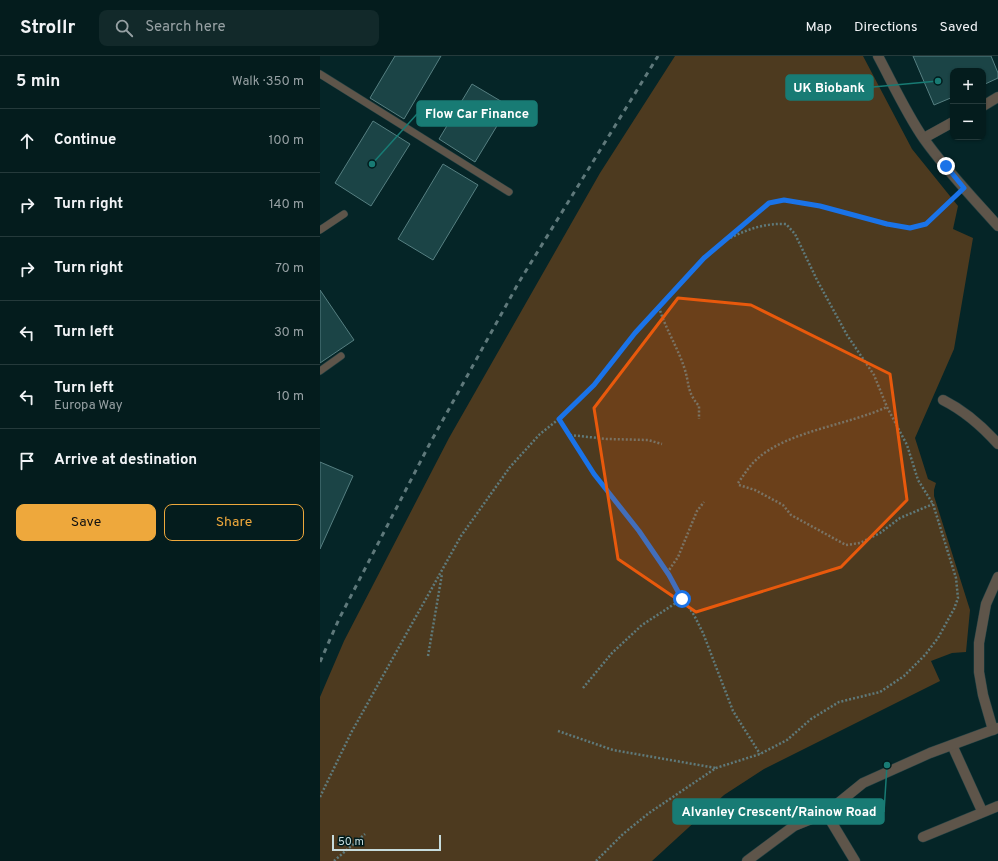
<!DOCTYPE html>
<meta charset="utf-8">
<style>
:root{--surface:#041c1d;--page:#12292a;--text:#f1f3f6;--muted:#97a1a4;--line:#253a3b;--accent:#eea83c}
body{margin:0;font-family:Overpass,sans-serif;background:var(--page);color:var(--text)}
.controls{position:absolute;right:12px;top:12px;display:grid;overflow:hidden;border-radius:8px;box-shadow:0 1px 3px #0004}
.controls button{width:36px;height:36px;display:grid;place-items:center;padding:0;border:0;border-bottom:1px solid var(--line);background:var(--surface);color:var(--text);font:20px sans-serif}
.scale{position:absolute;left:12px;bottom:10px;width:109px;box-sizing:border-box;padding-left:4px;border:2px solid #c7dcdd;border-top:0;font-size:11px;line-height:14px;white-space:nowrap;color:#c7dcdd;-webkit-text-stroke:3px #001c1d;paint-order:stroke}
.stop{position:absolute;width:12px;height:12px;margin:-9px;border:3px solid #1a73e8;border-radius:50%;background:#fff}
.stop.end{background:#1a73e8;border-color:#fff;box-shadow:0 1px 4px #0008}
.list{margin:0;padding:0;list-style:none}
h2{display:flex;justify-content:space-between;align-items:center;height:52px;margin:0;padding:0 16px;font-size:17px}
h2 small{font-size:13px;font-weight:400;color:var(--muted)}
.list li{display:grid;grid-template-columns:26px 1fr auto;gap:12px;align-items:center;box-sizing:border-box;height:64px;padding:0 16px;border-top:1px solid var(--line)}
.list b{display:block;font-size:15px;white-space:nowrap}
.list p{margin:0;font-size:13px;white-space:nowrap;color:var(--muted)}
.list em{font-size:13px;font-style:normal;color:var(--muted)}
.actions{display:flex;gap:8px;padding:12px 16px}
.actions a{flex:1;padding:9px 0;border:1px solid var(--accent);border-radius:8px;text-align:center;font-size:14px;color:var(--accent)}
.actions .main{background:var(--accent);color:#111}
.icon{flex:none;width:22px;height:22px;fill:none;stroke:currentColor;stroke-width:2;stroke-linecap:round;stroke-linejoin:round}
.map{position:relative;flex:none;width:678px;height:805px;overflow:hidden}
header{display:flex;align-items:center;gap:24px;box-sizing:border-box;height:56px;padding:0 20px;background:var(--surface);border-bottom:1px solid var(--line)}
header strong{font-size:19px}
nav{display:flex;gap:22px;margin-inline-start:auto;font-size:14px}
.search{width:280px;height:36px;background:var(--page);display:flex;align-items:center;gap:10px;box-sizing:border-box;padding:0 14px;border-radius:8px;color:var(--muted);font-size:15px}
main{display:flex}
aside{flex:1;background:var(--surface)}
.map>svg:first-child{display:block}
</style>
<header>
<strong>Strollr</strong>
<div class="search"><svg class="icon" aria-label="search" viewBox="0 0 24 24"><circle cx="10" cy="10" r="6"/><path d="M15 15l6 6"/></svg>Search here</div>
<nav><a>Map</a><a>Directions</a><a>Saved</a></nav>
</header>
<main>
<aside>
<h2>5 min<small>Walk · 350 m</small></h2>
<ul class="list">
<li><svg class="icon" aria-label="ahead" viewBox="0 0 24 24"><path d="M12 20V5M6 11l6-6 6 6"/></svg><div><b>Continue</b></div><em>100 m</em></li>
<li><svg class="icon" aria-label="right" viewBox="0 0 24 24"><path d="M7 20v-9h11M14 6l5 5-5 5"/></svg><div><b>Turn right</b></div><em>140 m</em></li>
<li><svg class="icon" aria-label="right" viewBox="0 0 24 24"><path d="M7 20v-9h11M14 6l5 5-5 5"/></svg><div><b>Turn right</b></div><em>70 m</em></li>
<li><svg class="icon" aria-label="left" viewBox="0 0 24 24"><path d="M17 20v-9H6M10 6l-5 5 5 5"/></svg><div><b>Turn left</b></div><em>30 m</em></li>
<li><svg class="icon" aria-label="left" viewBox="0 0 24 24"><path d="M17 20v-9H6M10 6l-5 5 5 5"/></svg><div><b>Turn left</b><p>Europa Way</p></div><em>10 m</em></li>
<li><svg class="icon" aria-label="arrive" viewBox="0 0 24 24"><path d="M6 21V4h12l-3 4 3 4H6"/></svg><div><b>Arrive at destination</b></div></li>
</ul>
<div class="actions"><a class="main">Save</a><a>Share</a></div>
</aside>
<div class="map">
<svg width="678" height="805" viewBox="0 0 678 805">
<rect width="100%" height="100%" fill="#052527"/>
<!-- green -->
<polygon fill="#4d3a1f" points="355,0 543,0 592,93 638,150 633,173 653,182 634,293 595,382 608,423 616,427 614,434 614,440 650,554 646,596 632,597 611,605 620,625 444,713 404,739 332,805 0,805 0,641 24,585 129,382 280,117"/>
<!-- building -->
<g fill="#1b4446" stroke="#567f81">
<polygon points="75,0 121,0 84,63 50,42"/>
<polygon points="593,0 671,0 678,17 678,22 663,29 663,15 633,15 633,41 614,49"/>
<polygon points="152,28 189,50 155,106 119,83"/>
<polygon points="53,65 90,88 51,150 15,127"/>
<polygon points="123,108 158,129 113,204 78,183"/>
<polygon points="0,234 34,284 0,307"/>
<polygon points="0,406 33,420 0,493"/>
</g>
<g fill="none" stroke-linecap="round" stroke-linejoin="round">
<!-- service casing -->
<g stroke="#244244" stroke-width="8">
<g id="service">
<polyline points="0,18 189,136"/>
<polyline points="0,174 24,158"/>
<polyline points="0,315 21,300"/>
</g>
</g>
<!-- minor casing -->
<g stroke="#244244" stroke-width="11">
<g id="minor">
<path d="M558,0C573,28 586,57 604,83C626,114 653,142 678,170"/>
<polyline points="663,50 678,41"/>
<polyline points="604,82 633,66"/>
<path d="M623,344C645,355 661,369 678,388"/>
<polyline points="673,674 663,639 659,616 659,587 666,548 678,521"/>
<polyline points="632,689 662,755"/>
<polyline points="506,757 535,805"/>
<polyline points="603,781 678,750"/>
<polyline points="427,805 474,770 506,757 543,727 610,697 678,672"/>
</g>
</g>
<!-- path -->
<g stroke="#5f7a7b" stroke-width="2.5" stroke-dasharray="2 2" stroke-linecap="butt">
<path d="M339,251C345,272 357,290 364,311C370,328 366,335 379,350V363"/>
<polyline points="239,363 274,418 319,475 374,559 383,577 413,655 440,698"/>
<polyline points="250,379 287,383 328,384 342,388"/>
<path d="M418,427C424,419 429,410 437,403C468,375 528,369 567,351"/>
<polyline points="419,429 435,434 463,449 471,459 526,489 540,487 560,477 580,462 613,448"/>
<polyline points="347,517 358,501 377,455 384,446"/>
<polyline points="108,600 122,518"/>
<polyline points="263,632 292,597 322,569 362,543"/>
<polyline points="238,675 293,694 396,712"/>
<polyline points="0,741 31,677 141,480 190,411 220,378 239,363 274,329 315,277 384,202 449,147 464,144 500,150 567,169 589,172 606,168 636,139"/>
<polyline points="14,805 45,778"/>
<path d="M276,805L303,778L329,757L396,712L440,698L467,684L491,663L519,646L560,636L584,620L605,599L618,582L634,553L638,542L636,522L613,448L598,424L587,389L567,351L554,319L527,279L497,224L475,178L466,168C445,167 428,173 410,182"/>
</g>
<!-- service -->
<use href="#service" stroke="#5e554a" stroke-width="7"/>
<!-- minor -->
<use href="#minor" stroke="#5e554a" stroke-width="10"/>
<!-- rail -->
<polyline stroke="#5f797b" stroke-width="3" stroke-dasharray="5 5" stroke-linecap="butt" points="0,606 19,563 108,391 199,226 338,0"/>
</g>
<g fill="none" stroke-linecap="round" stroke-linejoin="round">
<!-- route -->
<polyline stroke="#1a73e8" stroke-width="5" points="362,543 349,519 319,475 274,418 239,363 274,329 315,277 384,202 449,147 464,144 500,150 567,168 590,172 606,168 644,132 626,110"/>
</g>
<!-- marked area -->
<path fill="#e8590c" fill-opacity="0.2" stroke="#e8590c" stroke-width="3" stroke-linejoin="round" d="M358,242L431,249L570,318L587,444L521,511L376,556L298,503L274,352Z"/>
<!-- callouts -->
<path fill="none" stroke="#187b74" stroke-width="1.5" d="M618 25L553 31M52 108L97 58M567 709L564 756"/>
<g fill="#187b74" stroke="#001c1d" stroke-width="1.5">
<circle cx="618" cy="25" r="4"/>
<circle cx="52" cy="108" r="4"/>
<circle cx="567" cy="709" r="4"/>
</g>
<g fill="#187b74" stroke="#187b74" stroke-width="1.5">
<rect x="466" y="19" width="87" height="25" rx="4"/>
<rect x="97" y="45" width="120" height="25" rx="4"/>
<rect x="353" y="743" width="211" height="25" rx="4"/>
</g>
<g font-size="13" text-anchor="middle" font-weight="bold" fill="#fff">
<text x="509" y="36">UK Biobank</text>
<text x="157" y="62">Flow Car Finance</text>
<text x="459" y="760">Alvanley Crescent/Rainow Road</text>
</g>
</svg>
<div class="controls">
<button>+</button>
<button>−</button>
</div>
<div class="scale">50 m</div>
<div class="stop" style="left:362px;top:543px"></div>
<div class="stop end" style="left:626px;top:110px"></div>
</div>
</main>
